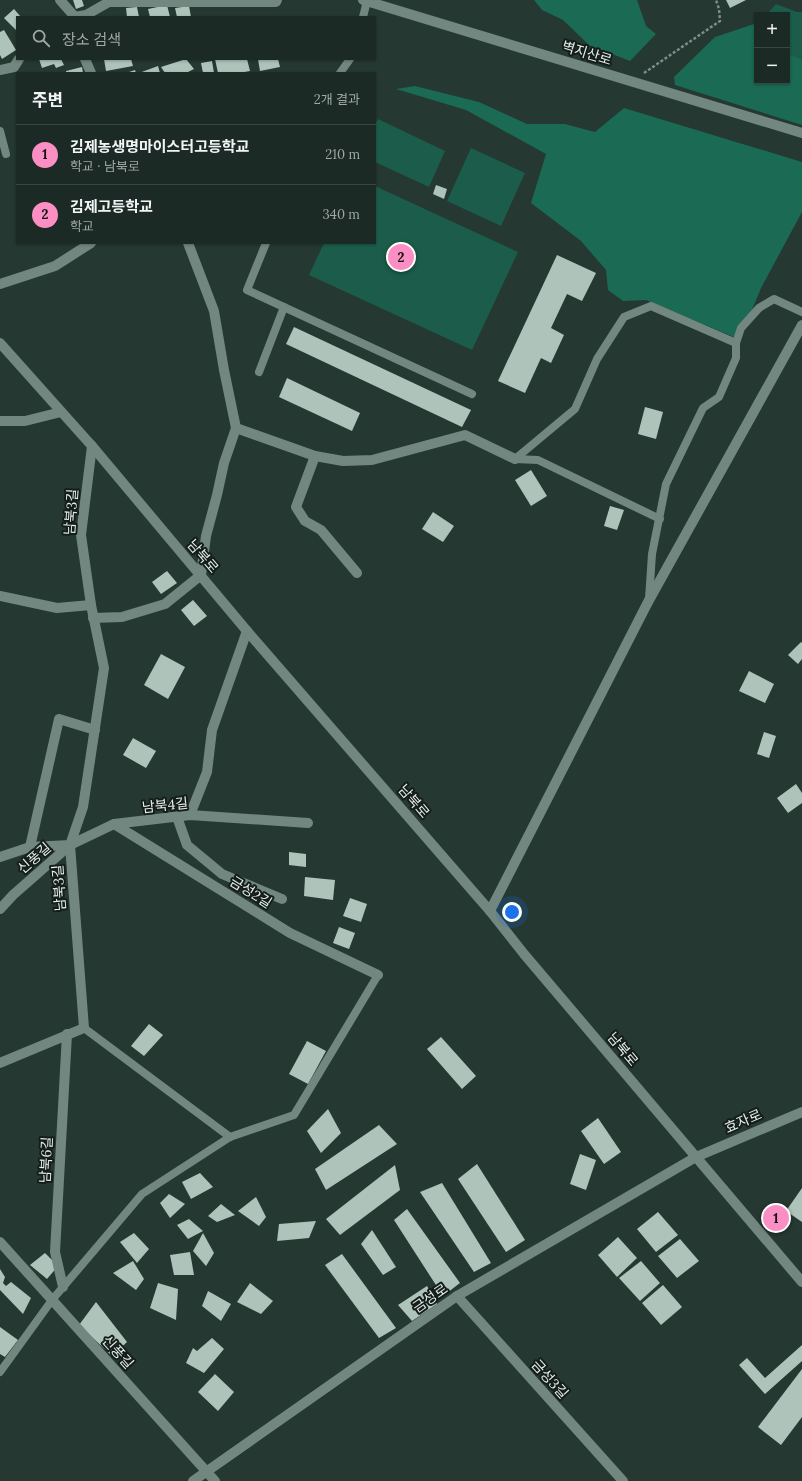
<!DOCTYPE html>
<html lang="ko">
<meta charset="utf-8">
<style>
:root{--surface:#1c2a25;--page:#293632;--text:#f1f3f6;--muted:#a0a7a7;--line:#3a4642;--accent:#fb8fc4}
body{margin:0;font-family:Lora,"Noto Sans KR",serif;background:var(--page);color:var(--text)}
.controls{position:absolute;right:12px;top:12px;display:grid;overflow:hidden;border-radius:0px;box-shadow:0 1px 3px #0004}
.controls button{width:36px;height:36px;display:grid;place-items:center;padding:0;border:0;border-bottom:1px solid var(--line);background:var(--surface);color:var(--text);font:20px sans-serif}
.you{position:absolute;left:512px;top:912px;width:14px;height:14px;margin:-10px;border:3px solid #fff;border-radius:50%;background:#1a73e8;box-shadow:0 0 0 6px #1a73e833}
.badge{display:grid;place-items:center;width:26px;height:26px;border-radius:50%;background:var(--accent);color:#111;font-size:13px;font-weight:700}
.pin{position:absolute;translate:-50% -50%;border:2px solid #fff;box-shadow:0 1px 4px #0006}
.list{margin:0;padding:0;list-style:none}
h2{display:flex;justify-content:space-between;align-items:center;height:52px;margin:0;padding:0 16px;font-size:17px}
h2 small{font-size:13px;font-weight:400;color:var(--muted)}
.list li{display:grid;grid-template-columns:26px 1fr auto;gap:12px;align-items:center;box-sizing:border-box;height:60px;padding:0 16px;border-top:1px solid var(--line)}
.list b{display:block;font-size:15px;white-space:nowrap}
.list p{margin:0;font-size:13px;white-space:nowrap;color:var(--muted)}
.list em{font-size:13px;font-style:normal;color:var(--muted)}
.icon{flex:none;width:22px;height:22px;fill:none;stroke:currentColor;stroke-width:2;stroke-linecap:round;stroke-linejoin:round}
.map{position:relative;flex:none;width:802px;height:1481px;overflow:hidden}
.search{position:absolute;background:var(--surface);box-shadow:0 1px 3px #0004;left:16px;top:16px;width:360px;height:44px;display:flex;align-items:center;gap:10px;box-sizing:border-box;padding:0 14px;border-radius:0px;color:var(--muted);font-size:15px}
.panel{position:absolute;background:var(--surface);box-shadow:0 1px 3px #0004;left:16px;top:72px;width:360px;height:172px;border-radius:0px}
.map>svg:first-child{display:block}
</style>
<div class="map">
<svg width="802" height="1481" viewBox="0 0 802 1481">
<rect width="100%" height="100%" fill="#253831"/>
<!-- green -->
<g fill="#1b5d4a">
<polygon points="776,4 797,12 802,12 802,59 789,54 787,51 787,15 766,15"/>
<polygon points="378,119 445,151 429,187 375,162 375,124"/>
<polygon points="471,148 525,173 501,226 447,201"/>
<polygon points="375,186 518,252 472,350 309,275 324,243 375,243"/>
</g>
<!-- forest -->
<g fill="#1b6a54">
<polygon points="534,0 637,0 646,26 656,34 630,61 589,45 563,20 542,10"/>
<polygon points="757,23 757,81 787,81 787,51 789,54 802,59 802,125 675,85 674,77 715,37"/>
<polygon points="415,86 479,102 527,124 565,124 595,132 624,108 802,162 802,212 761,288 752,310 734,337 646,300 623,301 608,290 606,270 581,241 531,203 546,154 466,110 396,89"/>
</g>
<!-- building -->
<g fill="#aec4bb">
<polygon points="73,0 82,0 84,6 76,9"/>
<polygon points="726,0 746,0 730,8"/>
<polygon points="167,5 170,17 150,17 148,9"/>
<polygon points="189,6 191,17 177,17 175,8"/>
<polygon points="137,7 139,17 127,17 126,8"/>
<polygon points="14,9 21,17 17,17 17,31 4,18"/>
<polygon points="4,30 16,50 2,59 0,55 0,32"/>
<polygon points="39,59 61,59 64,65 56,68 54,64 42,68"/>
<polygon points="104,59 131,59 133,66 106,71"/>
<polygon points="186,59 194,69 186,73 165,73 161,67"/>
<polygon points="215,59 247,59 250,71 239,73 218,73"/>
<polygon points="258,59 278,59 280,67 260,71"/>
<polygon points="212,61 214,73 203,73 201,63"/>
<polygon points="158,66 160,73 139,73"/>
<polygon points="82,67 83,73 66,73 66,71"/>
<polygon points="135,70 136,73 126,73"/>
<polygon points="436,185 447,189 444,199 433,194"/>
<polygon points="557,255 596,273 582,301 567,294 551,328 564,335 551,363 541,358 525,393 498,381"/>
<polygon points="294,327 471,410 462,427 286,344"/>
<polygon points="287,378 360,413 352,431 279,397"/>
<polygon points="645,407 663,412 656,439 638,434"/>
<polygon points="531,470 547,496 531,506 515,480"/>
<polygon points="610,506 624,510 617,530 604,526"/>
<polygon points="433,512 454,526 443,542 422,529"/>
<polygon points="167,571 177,583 161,594 152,582"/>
<polygon points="193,600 207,616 194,626 181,610"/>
<polygon points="801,642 802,643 802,659 798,664 788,655"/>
<polygon points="161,654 185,667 168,699 144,685"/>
<polygon points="749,671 774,684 765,703 739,691"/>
<polygon points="764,732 776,736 769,758 757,754"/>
<polygon points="133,738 156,751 146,768 123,755"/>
<polygon points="796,784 802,793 802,803 788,813 777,798"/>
<polygon points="289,852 306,854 306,867 289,865"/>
<polygon points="305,877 335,880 333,900 304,896"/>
<polygon points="350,898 367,904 361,922 343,916"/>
<polygon points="339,927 355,933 349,949 333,943"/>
<polygon points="149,1024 163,1035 144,1056 131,1046"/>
<polygon points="441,1037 476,1076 462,1089 427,1049"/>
<polygon points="307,1041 326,1051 308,1084 289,1074"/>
<polygon points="328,1109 341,1133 321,1153 307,1131"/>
<polygon points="598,1118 621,1152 604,1164 581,1131"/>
<polygon points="379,1125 397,1144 326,1190 315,1169"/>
<polygon points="580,1154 596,1160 586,1190 570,1184"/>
<polygon points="477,1164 525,1240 506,1252 458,1179"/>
<polygon points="395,1165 400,1190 340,1235 326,1219"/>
<polygon points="200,1173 213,1187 191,1199 182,1182"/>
<polygon points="442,1183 491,1263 474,1272 420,1192"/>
<polygon points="802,1188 802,1222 786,1211"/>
<polygon points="169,1194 185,1204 170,1218 160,1203"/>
<polygon points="256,1197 266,1217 259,1226 238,1211"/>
<polygon points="221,1204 235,1215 217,1222 208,1216"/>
<polygon points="407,1209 460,1283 443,1296 394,1220"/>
<polygon points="658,1212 678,1235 656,1252 637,1229"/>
<polygon points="189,1219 203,1231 188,1239 177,1225"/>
<polygon points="316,1221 309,1238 277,1241 279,1224"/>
<polygon points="372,1230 396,1267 383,1275 361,1244"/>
<polygon points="134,1233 149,1249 137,1263 120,1242"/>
<polygon points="203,1233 214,1253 206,1266 193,1251"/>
<polygon points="618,1237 637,1258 617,1277 598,1255"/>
<polygon points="680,1239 699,1261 677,1278 658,1256"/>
<polygon points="190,1252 194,1275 174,1275 170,1255"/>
<polygon points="45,1253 58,1266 47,1279 30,1265"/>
<polygon points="342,1254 396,1328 379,1338 325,1265"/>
<polygon points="133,1261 144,1279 136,1290 113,1273"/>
<polygon points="641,1261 660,1283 640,1301 619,1278"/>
<polygon points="0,1269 5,1277 3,1283 6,1286 11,1282 31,1298 23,1314 0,1290"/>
<polygon points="158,1283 178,1289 176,1320 150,1308"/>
<polygon points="250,1283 273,1301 261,1314 237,1302"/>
<polygon points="663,1285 682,1307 661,1325 642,1303"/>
<polygon points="427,1286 437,1304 412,1321 398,1305"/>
<polygon points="208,1291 231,1304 221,1321 202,1306"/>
<polygon points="96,1302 127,1342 112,1356 79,1325"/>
<polygon points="0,1327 18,1340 5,1357 0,1354"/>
<polygon points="212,1338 224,1349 204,1373 186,1363 193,1348 197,1351"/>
<polygon points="802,1345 802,1361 765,1394 739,1365 747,1358 765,1378"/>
<polygon points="802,1369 802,1417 781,1445 758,1427"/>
<polygon points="215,1374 234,1392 218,1411 198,1392"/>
</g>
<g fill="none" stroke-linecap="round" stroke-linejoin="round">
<!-- path -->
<polyline stroke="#7d8d87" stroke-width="2.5" stroke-dasharray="3 2" stroke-linecap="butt" points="644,73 720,21 719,9 716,0"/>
<!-- service -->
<g stroke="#72877f" stroke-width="8">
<polyline points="363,17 367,1"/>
<polyline points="340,73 350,59"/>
<polyline points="0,131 6,154"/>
<polyline points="266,243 247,290 472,394"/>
<polyline points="259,372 284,307"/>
<polyline points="660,519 538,460 515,459 575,409 597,359 624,317 651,306 736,343"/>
<polyline points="649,599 652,554 666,484 703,408 719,397 736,358 736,343 741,328 759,308 774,299 802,312"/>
<polyline points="84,1028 230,1137"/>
<polyline points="0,1372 52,1300 142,1194 230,1137 294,1115 378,975"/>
</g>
<!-- minor -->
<g stroke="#72877f" stroke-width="10">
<polyline points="60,0 75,17"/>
<polyline points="75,17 86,15 109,2 276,2 277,0"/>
<polyline points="85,59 91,73"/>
<polyline points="0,70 14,67 19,59"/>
<polyline points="0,284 55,266 91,243"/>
<polyline points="0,421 25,421 61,412"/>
<polyline points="236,428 315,456 343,461 372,460 465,435 515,459"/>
<polyline points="315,456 296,507 305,521 321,530 357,573"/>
<polyline points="0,596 57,608 91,605"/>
<polyline points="93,618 122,617 165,604 201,575 206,536 217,495 224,463 236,428 224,370 214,311 188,243"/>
<polyline points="190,815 207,772 212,730 247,631"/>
<polyline points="177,817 187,845 222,874 282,899"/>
<polyline points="114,824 290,933 378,975"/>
<polyline points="30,847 59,719 95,730"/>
<polyline points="0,857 30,847 70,845 114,824 190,815 308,823"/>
<polyline points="0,909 13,895 70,845"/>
<polyline points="490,911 648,602 802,325"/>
<polyline points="0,1063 84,1028 70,845 83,807 104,668 91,605 81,535 92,446"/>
<polyline points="0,1242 215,1481"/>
<polyline points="63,1287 55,1252 67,1034"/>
<polyline points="457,1296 623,1481"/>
</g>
<!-- tertiary -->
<g stroke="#72877f" stroke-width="10">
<polyline points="363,0 802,133"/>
<polyline points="193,1481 457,1296 696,1157 802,1112"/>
</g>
<!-- secondary -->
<polyline stroke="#72877f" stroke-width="10" points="0,343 92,446 247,631 490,911 524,954 802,1282"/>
</g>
<g text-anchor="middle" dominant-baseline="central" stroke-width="4" stroke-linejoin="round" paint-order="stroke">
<!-- street labels -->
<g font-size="14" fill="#e2eee9" stroke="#151d1a">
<text transform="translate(587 53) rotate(17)">벽지산로</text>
<text transform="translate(71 512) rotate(-86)">남북3길</text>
<text transform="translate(203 556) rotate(49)">남북로</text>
<text transform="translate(414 801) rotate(49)">남북로</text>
<text transform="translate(165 805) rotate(-6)">남북4길</text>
<text transform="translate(34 858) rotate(-41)">신풍길</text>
<text transform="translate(59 888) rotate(-94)">남북3길</text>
<text transform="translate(251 892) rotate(32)">금성2길</text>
<text transform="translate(623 1049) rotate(50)">남북로</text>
<text transform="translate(743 1121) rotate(-23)">효자로</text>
<text transform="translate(46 1160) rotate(-87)">남북6길</text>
<text transform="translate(430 1298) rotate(-35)">금성로</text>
<text transform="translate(118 1352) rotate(48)">신풍길</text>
<text transform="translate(550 1379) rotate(48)">금성3길</text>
</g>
</g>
</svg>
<div class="controls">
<button>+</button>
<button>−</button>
</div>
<div class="you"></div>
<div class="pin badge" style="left:776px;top:1218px">1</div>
<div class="pin badge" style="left:401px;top:257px">2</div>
<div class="search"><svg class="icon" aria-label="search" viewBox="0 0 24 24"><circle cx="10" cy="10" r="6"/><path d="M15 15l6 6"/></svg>장소 검색</div>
<section class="panel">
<h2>주변<small>2개 결과</small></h2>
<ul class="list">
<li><span class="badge">1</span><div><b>김제농생명마이스터고등학교</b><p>학교 · 남북로</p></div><em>210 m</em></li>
<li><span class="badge">2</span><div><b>김제고등학교</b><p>학교</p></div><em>340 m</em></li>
</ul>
</section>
</div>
